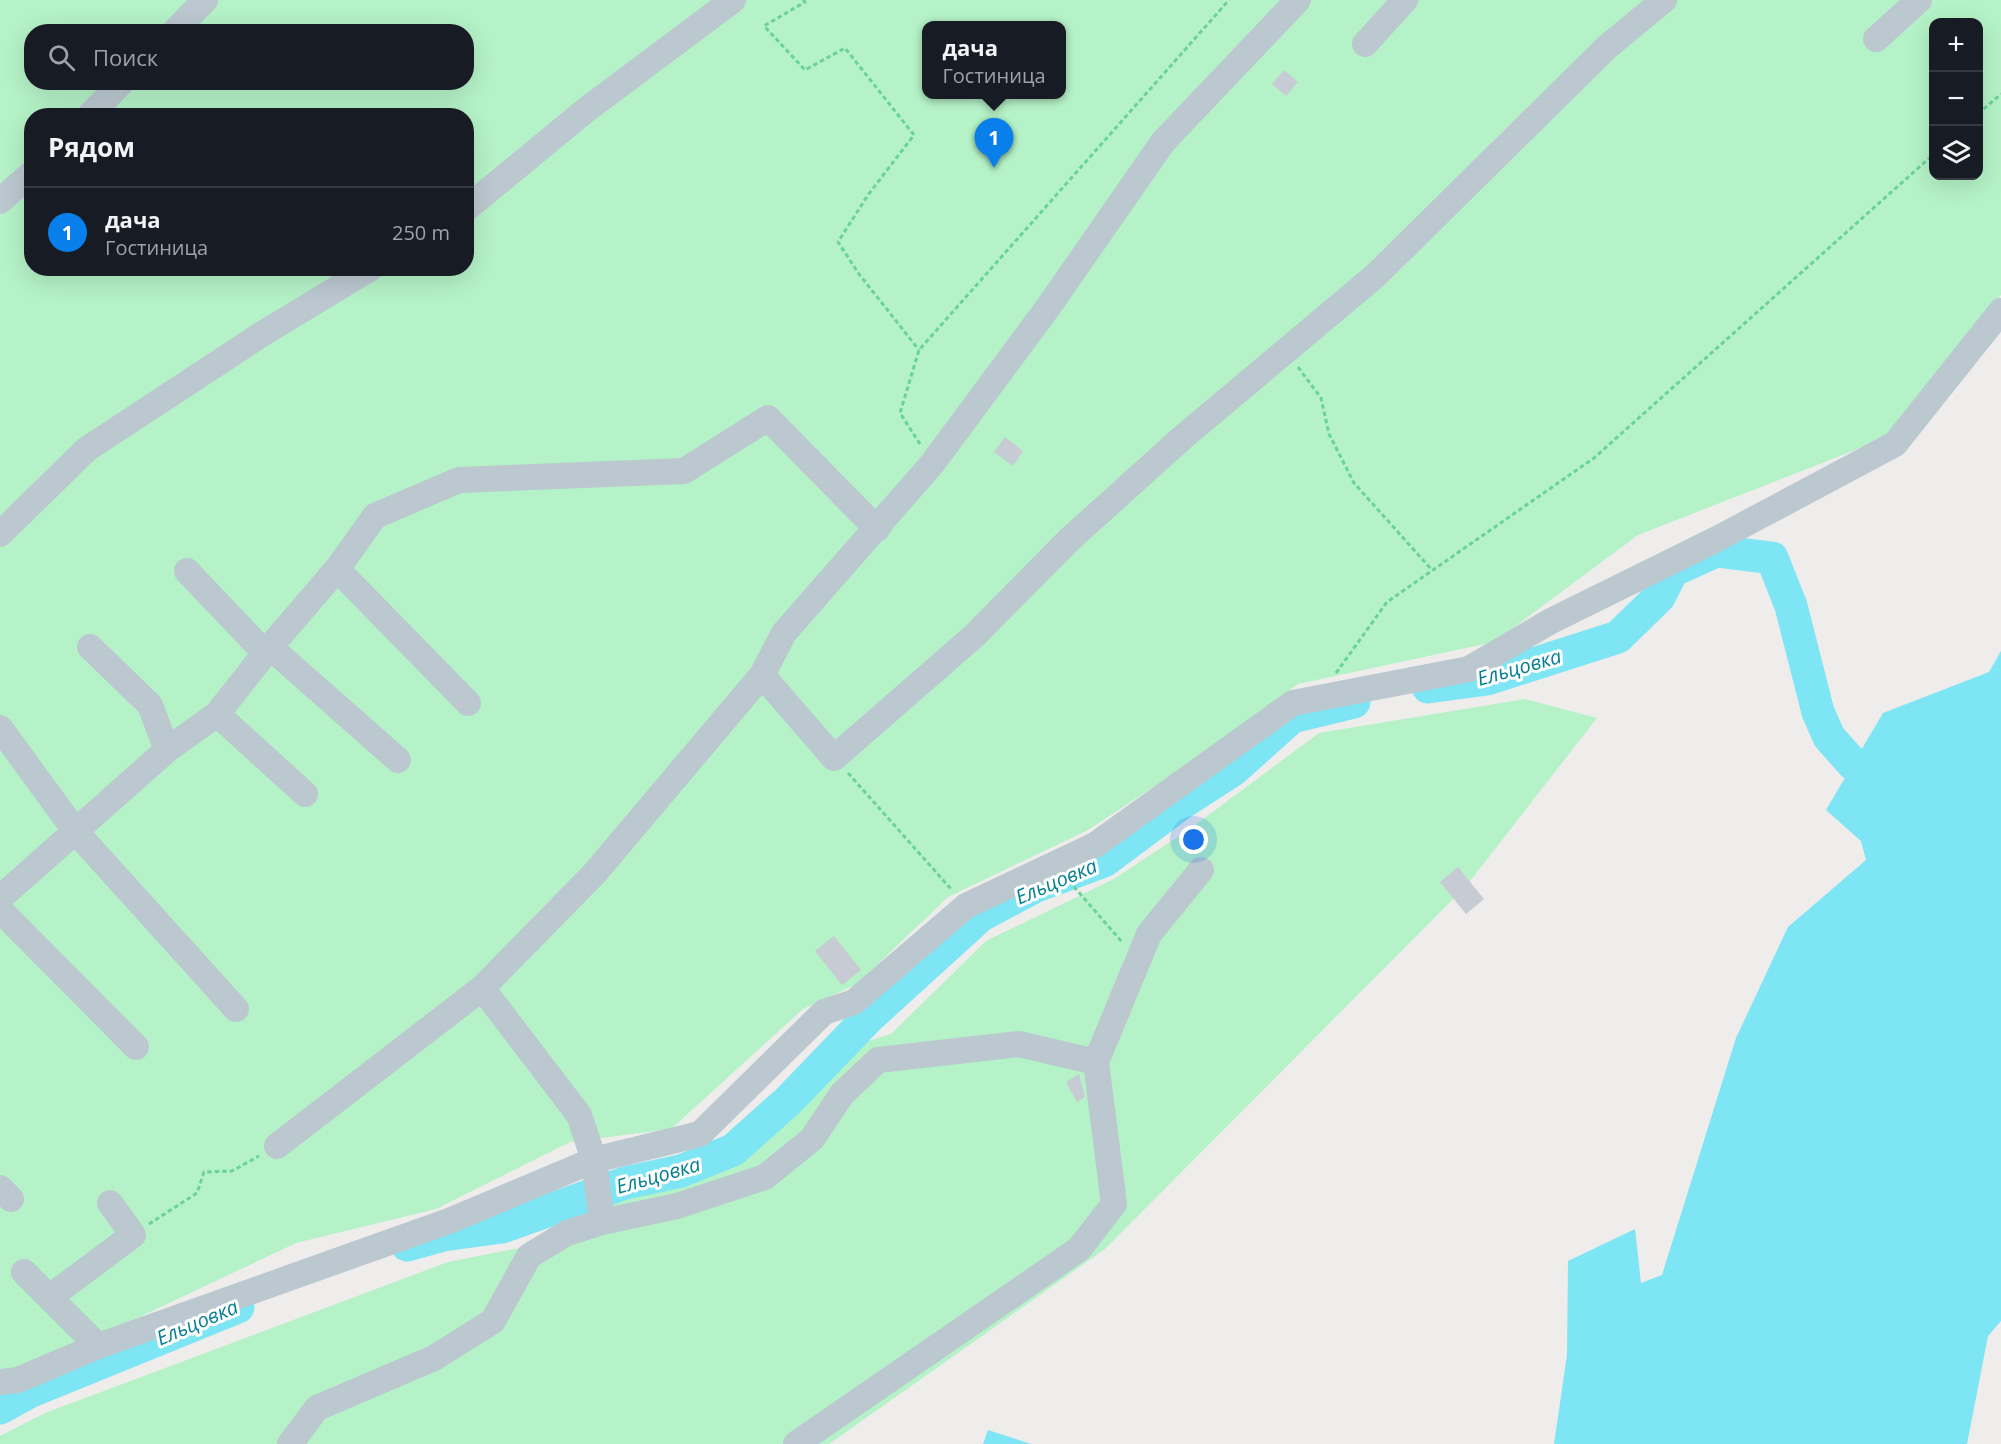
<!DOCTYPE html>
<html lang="ru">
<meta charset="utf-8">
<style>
:root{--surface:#171b24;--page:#242831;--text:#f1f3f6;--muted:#9ea1a6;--line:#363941;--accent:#097fec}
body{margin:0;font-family:"Open Sans",sans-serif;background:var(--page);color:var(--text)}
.controls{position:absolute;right:18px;top:18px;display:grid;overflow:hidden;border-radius:12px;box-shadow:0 6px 24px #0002}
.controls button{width:54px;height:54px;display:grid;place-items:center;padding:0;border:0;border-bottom:2px solid var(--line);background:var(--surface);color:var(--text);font:30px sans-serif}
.you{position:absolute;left:1194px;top:840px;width:21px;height:21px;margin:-15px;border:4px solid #fff;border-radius:50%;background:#1a73e8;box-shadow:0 0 0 9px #1a73e833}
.badge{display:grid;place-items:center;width:39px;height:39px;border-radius:50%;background:var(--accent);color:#fff;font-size:20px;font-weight:700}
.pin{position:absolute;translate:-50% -50px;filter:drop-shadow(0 2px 3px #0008)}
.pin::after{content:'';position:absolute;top:32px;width:21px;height:18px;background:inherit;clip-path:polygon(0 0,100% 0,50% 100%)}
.popup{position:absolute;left:922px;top:21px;width:144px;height:78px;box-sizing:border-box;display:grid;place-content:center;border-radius:12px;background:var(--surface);filter:drop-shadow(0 2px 4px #0005);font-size:20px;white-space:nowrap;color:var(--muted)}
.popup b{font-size:22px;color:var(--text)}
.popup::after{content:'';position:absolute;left:50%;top:100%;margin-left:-12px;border:12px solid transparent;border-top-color:var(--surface)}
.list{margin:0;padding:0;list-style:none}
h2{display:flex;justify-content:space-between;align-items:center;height:78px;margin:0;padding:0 24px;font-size:26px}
h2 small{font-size:20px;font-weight:400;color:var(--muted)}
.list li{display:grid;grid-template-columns:39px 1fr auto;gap:18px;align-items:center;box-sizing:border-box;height:90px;padding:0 24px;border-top:2px solid var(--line)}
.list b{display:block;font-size:22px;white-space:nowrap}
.list p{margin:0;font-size:20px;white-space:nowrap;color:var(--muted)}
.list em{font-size:20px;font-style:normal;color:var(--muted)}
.icon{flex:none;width:33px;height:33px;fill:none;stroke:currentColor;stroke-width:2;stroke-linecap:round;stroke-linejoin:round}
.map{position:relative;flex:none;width:2001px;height:1444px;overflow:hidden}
.search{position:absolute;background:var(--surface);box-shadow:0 6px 24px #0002;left:24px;top:24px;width:450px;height:66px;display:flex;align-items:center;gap:15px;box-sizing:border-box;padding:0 21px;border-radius:24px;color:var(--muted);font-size:22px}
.panel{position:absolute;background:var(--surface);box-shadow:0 6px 24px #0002;left:24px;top:108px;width:450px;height:168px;border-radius:24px}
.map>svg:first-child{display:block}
</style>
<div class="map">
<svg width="2001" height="1444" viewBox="0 0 2001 1444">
<rect width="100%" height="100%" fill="#efecec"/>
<!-- green -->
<g fill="#b5f2c7" fill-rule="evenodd">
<path d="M0,0H2001V295L1896,434L1638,535L1494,642L1298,684L1208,751L1088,830L948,897L857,984L803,1009L671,1129L570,1142L436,1209L296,1243L0,1383ZM1934,22H1978V176H1934ZM926,26H1062V94H926ZM32,32H466V82H32ZM32,116H466V268H32Z"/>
<polygon points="1525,699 1597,718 1467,885 1105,1249 829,1444 0,1444 0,1436 45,1413 448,1262 524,1247 587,1202 648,1181 743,1160 807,1101 849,1047 891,1034 986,941 1114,879 1191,828 1319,733"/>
</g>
<!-- water -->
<g fill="#7de5f3">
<polygon points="2001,651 2001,1321 1988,1336 1967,1444 1554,1444 1567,1355 1568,1261 1635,1229 1641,1283 1662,1275 1736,1038 1788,927 1866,860 1861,841 1826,810 1883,713 1989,672"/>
<polygon points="988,1430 1031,1444 983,1444"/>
</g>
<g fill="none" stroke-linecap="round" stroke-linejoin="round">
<!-- river -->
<g stroke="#7de5f3" stroke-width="33">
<polyline points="1428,687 1487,679 1618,637 1659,597 1672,571 1716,551 1772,558 1791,606 1818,712 1829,737 1853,764 1899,768"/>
<polyline points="407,1245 443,1235 502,1227 625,1183 681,1171 733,1150 788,1101 869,1017 980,916 1036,886 1104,861 1179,805 1233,770 1292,717 1354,702"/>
<polyline points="0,1408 29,1392 238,1307"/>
</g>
</g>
<!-- building -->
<g fill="#c7cbd3">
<polygon points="1284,70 1298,82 1286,96 1272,84"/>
<polygon points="1005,437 1023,451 1013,466 994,452"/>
<polygon points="1458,867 1484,899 1466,914 1440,882"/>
<polygon points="834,936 861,970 842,985 815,951"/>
<polygon points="1079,1074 1085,1097 1077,1102 1066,1082"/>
</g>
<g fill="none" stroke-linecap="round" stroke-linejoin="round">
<!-- path -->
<g stroke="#6ad397" stroke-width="3" stroke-dasharray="4.5 3" stroke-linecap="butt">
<polyline points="803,0 805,2 764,26 805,70 845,48 914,135 868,195 838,242 859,274 919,350"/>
<polyline points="1978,114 2001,94"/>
<polyline points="1298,367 1321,398 1329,434 1354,483 1432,570"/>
<polyline points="920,444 900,413 919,350 1229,0"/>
<polyline points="1336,673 1387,602 1594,458 1934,154"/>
<polyline points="848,773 951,889"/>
<polyline points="1069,881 1122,942"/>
<polyline points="149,1224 197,1193 204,1172 232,1171 259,1156"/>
</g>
<!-- minor -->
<g stroke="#bbc8d0" stroke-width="26">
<polyline points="174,32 205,0"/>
<polyline points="1876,39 1919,0"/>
<polyline points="1365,44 1405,0"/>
<polyline points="89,116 122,82"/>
<polyline points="0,201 32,173"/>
<polyline points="466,209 586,110 733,0"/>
<polyline points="0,534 87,449 262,334 371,268"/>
<polyline points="337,569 468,703"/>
<polyline points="187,571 266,654"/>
<polyline points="90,647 150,705 167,750"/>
<polyline points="270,647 398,760"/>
<polyline points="762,675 834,758 974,636 1069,540 1182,438 1375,276 1607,47 1664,0"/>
<polyline points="217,714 305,794"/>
<polyline points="0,728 76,832 236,1009"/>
<polyline points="0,898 167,750 217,714 270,647 337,569 375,516 459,480 684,471 768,418 877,529"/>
<polyline points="0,910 136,1047"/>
<polyline points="277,1146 482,988"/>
<polyline points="0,1188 11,1199"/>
<polyline points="602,1222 594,1160 579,1115 482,988 594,874 762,675 784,633 932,464 1049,306 1163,142 1298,0"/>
<polyline points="24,1272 98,1346 449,1221 594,1160 700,1134 824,1012 854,1002 966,906 1095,845 1293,703 1469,669 1551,621 1717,539 1895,444 2001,311"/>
<polyline points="50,1297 133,1235 110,1203"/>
<polyline points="0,1382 18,1380 98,1346"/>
<polyline points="290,1444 317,1408 434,1358 493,1321 529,1256 567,1233 602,1222 677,1206 765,1177 812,1139 842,1094 878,1060 1019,1044 1096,1062"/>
<polyline points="796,1444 1079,1249 1114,1204 1096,1062 1149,934 1201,870"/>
</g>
</g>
<g text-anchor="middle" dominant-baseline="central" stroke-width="6" stroke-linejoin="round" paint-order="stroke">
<!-- water labels -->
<g font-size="20" font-style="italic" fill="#037f91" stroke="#fff">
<text transform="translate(1519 667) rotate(-16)">Ельцовка</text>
<text transform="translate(1056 881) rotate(-23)">Ельцовка</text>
<text transform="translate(658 1175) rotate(-16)">Ельцовка</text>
<text transform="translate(197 1322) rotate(-23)">Ельцовка</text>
</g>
</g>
</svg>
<div class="controls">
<button>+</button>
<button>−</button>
<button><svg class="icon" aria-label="layers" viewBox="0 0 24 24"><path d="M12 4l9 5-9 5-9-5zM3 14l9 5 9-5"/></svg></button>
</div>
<div class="you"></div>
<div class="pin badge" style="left:994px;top:168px">1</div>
<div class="popup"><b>дача</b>Гостиница</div>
<div class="search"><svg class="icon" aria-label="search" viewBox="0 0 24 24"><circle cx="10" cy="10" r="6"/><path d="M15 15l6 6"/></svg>Поиск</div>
<section class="panel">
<h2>Рядом<small></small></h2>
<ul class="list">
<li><span class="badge">1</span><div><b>дача</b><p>Гостиница</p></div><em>250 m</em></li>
</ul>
</section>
</div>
